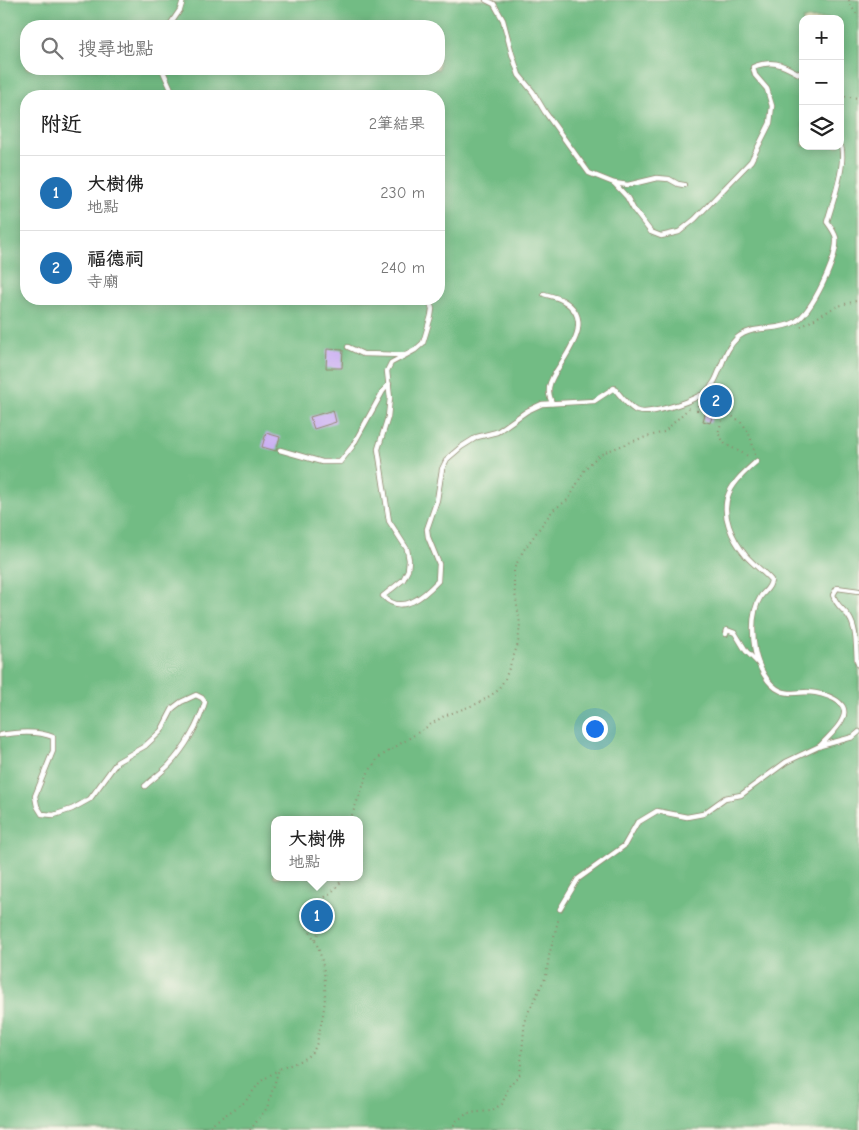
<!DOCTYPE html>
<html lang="zh-TW">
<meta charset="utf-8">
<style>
:root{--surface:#fff;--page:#f2f2f2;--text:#222;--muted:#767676;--line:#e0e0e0;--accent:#1f6fb2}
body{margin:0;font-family:"Comic Neue","LXGW WenKai TC",sans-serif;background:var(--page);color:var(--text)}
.controls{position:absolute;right:15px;top:15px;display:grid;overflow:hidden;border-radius:10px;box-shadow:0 2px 12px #0003}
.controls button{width:45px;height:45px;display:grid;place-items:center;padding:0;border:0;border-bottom:1px solid var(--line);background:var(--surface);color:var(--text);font:25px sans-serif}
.you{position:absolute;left:594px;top:728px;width:18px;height:18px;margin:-12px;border:4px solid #fff;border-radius:50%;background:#1a73e8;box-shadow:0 0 0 8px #1a73e833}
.badge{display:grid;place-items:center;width:32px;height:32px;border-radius:50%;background:var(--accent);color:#fff;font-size:16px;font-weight:700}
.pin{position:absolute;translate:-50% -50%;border:2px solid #fff;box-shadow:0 1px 5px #0006}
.popup{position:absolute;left:271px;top:816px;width:92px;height:65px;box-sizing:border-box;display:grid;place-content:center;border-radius:10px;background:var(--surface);filter:drop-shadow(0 1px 4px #0005);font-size:16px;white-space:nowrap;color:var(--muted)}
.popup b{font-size:19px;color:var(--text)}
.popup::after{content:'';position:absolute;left:50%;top:100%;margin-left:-10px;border:10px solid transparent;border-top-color:var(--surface)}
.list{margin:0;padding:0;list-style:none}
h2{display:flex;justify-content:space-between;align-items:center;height:65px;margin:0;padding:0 20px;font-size:21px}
h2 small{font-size:16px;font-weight:400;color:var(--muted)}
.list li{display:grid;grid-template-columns:32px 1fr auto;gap:15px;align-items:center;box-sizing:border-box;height:75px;padding:0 20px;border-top:1px solid var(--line)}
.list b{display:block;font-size:19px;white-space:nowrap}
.list p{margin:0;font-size:16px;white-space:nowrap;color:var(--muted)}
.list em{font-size:16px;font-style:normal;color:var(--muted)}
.icon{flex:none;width:28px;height:28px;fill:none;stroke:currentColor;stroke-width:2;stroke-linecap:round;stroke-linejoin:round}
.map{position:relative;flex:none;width:859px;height:1130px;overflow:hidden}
.search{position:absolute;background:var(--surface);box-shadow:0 2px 12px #0003;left:20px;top:20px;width:425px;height:55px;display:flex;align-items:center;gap:12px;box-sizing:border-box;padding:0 18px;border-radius:20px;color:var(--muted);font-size:19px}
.panel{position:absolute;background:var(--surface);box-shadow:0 2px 12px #0003;left:20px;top:90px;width:425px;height:215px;border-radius:20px}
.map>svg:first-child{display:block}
</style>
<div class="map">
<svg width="859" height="1130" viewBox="0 0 859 1130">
<rect width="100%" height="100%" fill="#fbf7ec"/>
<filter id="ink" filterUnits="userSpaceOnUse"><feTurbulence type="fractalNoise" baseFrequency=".02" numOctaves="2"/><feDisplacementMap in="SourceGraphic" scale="10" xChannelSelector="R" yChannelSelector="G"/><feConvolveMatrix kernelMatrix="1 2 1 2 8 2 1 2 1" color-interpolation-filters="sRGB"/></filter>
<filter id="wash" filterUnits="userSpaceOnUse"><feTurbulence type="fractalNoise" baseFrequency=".0096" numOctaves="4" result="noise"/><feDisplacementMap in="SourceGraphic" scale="20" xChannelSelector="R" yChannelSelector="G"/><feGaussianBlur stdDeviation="1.12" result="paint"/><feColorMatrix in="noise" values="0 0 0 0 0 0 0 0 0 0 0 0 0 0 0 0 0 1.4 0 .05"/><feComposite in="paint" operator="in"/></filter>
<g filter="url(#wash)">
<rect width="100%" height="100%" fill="#e7e1bd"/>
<!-- forest -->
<path fill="#72bc84" stroke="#567351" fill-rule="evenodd" d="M0,0H859V1130H0ZM803,19H840V146H803ZM26,26H439V69H26ZM26,96H439V299H26ZM274,820H360V877H274Z"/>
<g id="blocks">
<!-- building -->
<g fill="#c9aef3">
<polygon points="327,349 343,350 342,368 326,368"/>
<polygon points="717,394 723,399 715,408 710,423 703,421 708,404"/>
<polygon points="333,410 336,422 314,429 310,417"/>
<polygon points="266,433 280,437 276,451 262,447"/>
</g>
</g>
</g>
<g filter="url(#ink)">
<use href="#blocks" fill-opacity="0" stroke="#91866e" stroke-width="1"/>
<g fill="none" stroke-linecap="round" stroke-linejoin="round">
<!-- lane casing -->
<g stroke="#91866e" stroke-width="6">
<g id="lane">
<path d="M486,0L494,4L503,20L512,54L519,75L533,92L545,112L568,144L589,173L614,183L627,197L634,210L651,232L661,236L679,232L695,219L751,161L770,123L772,106L767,89L755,75L753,67C774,58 784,66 803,76"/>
<polyline points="169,26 180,10 183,0"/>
<polyline points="162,69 174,96"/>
<polyline points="614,183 628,185 657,178 669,179 678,184 684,185"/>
<path d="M544,294C550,296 557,297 562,300C595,318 570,349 557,370C553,376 548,385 549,392C549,396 551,400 552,403"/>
<path d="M429,299L432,309L431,316L423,343L415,350L391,363L387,371L390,398L388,417L378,449L389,521L407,549L409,560L408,570L403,580L383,596C402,616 424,596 438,581L439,564L428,537L427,529L437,500L442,469L447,459L461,447L477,437L497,432L527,411L542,404L594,401L614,388C620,395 627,405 635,410C647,417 688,402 701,395C706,393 711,387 714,382C722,368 724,350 737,338C753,324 778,332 795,322C812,312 838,258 836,238C835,233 830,226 827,222C832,204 848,160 840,144"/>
<polyline points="348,347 363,354 405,355"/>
<polyline points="280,450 322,462 340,462 352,447 383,391 389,384"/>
<path d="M757,461C747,470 735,480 729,493C720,514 732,539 746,556C754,565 764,572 771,580C771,587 765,591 761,596C751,612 752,633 755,651C758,666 767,685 781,691C790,695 799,692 808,692C821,693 853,700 842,720C837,730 827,738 820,746"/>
<path d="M859,591L837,588L833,595C837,607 843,608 849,617C857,629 856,648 857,661L859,666"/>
<polyline points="726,634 727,630 735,633 746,651 758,663"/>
<path d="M0,735C17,732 37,730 53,737V751L35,796L37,806L42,814L54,815L72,809L90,799L117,762L145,746L161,731L173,708L181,702L196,695L202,698L205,702C199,724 185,748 169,765C162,772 153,779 145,786"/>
<polyline points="560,909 578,879 624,846 637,823 657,811 687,817 703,814 725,798 741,795 786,762 820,746 853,737 859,732"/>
</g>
</g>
<!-- path -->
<g stroke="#91866e" stroke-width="2" stroke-dasharray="1 4" stroke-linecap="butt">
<polyline points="849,0 850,5 859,17"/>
<polyline points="840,96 859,98"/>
<polyline points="801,327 835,307 859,300"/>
<path d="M698,405L697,411L707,406C739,418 748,420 755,455"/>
<polyline points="725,411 718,433 725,444 750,457"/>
<polyline points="350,820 368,773 378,758 444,716 479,703 497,691 505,679 518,644 520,624 514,587 514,569 523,551 553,510 569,499 585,469 600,454 639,439 664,432 689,408"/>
<polyline points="315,939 323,924 323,900"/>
<polyline points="207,1130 213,1123 245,1102 260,1082 279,1069"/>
<path d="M250,1130L267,1108L279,1069C290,1065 306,1060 313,1051C317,1046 318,1038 319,1032C327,1004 328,973 317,945C314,937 304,926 306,916C309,902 338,895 342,877"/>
<polyline points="452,1130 455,1122 468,1113 491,1111 502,1104 509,1086 520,1074 525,1019 546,976 549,956 559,917"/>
</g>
<!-- lane -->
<use href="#lane" stroke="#fff" stroke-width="4.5"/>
</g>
</g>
</svg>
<div class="controls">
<button>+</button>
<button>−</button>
<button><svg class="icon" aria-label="layers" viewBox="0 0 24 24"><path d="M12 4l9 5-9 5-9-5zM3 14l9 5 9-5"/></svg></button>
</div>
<div class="you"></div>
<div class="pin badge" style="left:317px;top:916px">1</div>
<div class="popup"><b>大樹佛</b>地點</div>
<div class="pin badge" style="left:716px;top:401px">2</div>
<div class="search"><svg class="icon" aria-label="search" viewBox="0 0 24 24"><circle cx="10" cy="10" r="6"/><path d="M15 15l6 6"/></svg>搜尋地點</div>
<section class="panel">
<h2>附近<small>2筆結果</small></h2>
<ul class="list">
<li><span class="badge">1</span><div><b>大樹佛</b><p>地點</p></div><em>230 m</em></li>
<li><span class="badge">2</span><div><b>福德祠</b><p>寺廟</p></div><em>240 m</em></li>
</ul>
</section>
</div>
